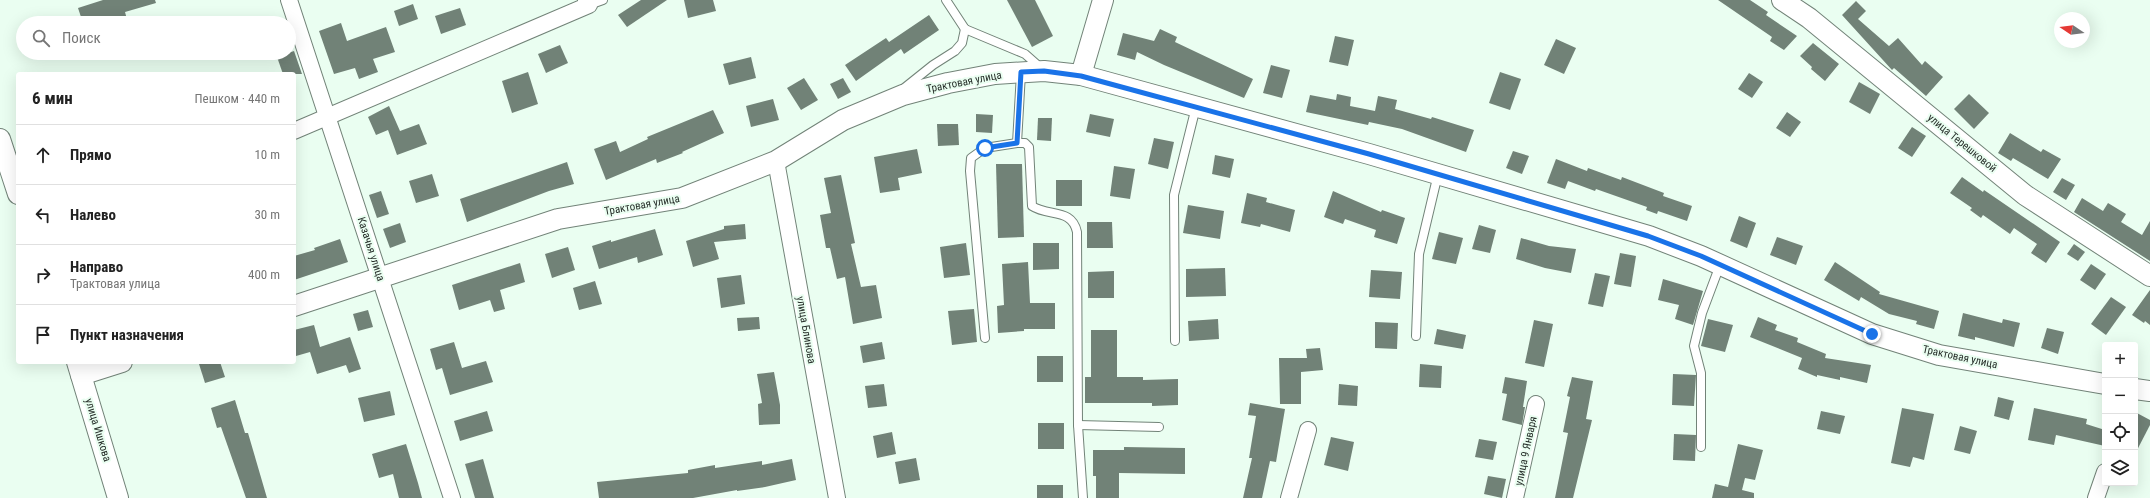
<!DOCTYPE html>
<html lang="ru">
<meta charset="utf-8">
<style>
:root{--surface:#fff;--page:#f2f2f2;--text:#222;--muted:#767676;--line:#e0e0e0}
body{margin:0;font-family:"Roboto Condensed",sans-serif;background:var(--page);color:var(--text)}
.controls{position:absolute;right:12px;bottom:12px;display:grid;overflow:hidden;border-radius:4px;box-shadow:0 4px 16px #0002}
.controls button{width:36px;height:36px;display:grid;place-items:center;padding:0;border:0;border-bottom:1px solid var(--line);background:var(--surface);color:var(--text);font:20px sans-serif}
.compass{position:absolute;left:2054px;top:12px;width:36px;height:36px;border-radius:50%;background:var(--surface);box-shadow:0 4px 16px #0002;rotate:283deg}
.stop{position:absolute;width:12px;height:12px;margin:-9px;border:3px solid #1a73e8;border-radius:50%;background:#fff}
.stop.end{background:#1a73e8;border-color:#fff;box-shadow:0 1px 4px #0008}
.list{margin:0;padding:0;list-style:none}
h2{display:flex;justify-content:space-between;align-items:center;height:52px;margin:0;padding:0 16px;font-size:17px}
h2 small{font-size:13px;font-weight:400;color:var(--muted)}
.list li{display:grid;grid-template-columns:26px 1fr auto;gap:12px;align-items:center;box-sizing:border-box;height:60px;padding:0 16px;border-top:1px solid var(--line)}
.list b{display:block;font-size:15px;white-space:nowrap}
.list p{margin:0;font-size:13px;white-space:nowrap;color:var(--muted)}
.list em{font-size:13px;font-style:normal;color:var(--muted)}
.icon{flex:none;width:22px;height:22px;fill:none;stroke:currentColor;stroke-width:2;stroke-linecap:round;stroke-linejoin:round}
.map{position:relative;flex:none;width:2150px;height:498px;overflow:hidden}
.search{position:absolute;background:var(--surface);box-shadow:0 4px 16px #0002;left:16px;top:16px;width:280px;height:44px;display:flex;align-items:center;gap:10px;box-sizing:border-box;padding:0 14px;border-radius:22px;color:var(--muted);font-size:15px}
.panel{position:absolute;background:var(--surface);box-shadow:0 4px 16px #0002;left:16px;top:72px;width:280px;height:292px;border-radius:4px}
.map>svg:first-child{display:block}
</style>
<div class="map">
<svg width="2150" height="498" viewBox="0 0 2150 498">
<rect width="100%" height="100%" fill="#eafef1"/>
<!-- building -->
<g fill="#718277">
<polygon points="103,0 155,0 156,3 125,12 128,23 83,23 78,8"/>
<polygon points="641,0 667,0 627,27 618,15"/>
<polygon points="684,0 713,0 716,11 688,18"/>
<polygon points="1007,0 1035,0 1053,36 1032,47"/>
<polygon points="1718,0 1750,0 1768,12 1766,15 1797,36 1784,50 1770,41 1772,37"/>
<polygon points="1856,1 1866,11 1858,19 1889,46 1898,38 1922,65 1925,61 1943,77 1926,96 1894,68 1892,70 1842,15"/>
<polygon points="413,4 418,19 399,26 394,11"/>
<polygon points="460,8 466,25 441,34 435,16"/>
<polygon points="929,15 939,30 904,54 901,49 856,81 845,65 886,38 889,42"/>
<polygon points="341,23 347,41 386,27 395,52 373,59 378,72 359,79 355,68 334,74 319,31"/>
<polygon points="1160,29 1177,37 1175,42 1253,79 1244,98 1164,65 1137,52 1135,60 1117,55 1123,33 1154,41"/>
<polygon points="1335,36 1354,40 1348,66 1329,62"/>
<polygon points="1556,39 1576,48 1564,74 1544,65"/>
<polygon points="1813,43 1839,64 1825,81 1811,69 1812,67 1800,56"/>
<polygon points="560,45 568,63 546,73 538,54"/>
<polygon points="294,51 302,74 283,74 277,57"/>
<polygon points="751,57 756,78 729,85 723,64"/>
<polygon points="1271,65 1290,70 1282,98 1263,93"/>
<polygon points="528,72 538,104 512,113 502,81"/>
<polygon points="1500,72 1521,79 1510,110 1489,103"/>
<polygon points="1749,73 1763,82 1752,98 1738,89"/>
<polygon points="804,78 818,100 801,110 787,88"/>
<polygon points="843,78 851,92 838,99 830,84"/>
<polygon points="1859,82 1880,94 1870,114 1849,102"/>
<polygon points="1337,94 1351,97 1350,106 1375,111 1378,96 1397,100 1395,109 1431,119 1432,117 1474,130 1466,152 1402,129 1369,122 1368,125 1306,112 1310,95 1336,100"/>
<polygon points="1969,94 1989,113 1974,129 1954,109"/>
<polygon points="773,99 779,120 751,127 746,106"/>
<polygon points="389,106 400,131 419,124 427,144 397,155 388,130 376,135 368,117"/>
<polygon points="713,110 724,133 682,152 683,153 657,163 656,159 606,180 594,149 616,141 620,152 648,139 647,137"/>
<polygon points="1787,112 1801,122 1790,137 1776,128"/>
<polygon points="976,114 993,115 992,133 976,132"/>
<polygon points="1090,114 1114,119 1110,137 1086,132"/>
<polygon points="1038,118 1052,118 1051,141 1037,140"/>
<polygon points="937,124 958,124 959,145 938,146"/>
<polygon points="1912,127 1926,136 1912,157 1898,148"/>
<polygon points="2010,133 2041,152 2043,149 2061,159 2048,179 2013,158 2011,161 1998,153"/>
<polygon points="1154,138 1174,142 1168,169 1148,164"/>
<polygon points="917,149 922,173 898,178 900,190 880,193 874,157"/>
<polygon points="1513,151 1529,156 1522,174 1506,168"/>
<polygon points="1215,155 1234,159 1230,178 1212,174"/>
<polygon points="1556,159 1587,171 1588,168 1621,180 1622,177 1664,193 1663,196 1692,206 1687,221 1658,211 1657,214 1646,210 1647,207 1596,189 1595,191 1568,181 1565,189 1547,183"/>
<polygon points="567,162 574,184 549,191 467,222 460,199"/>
<polygon points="996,164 1022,164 1024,237 998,238"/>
<polygon points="1114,166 1135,169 1130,199 1110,196"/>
<polygon points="432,174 439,196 416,203 409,181"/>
<polygon points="841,175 855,243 851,244 861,287 876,285 882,318 853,324 845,277 837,279 830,248 826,248 820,215 831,213 824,178"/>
<polygon points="1962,177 1983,192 1984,190 2060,242 2046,263 2031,253 2037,244 2014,228 2010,234 1983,215 1981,218 1970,210 1972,208 1950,193"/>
<polygon points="2062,178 2075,185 2066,200 2053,192"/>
<rect x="1056" y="180" width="26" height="26"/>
<polygon points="381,191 389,214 377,218 369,195"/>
<polygon points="1333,191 1381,212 1382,210 1405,218 1397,244 1374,237 1376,230 1345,219 1343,224 1324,217"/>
<polygon points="1247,193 1267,198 1266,202 1295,210 1290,232 1261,224 1260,227 1241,223"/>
<polygon points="2082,198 2103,211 2108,203 2126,214 2121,222 2142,235 2150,221 2150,261 2074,212"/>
<polygon points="1188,205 1224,211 1220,239 1183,233"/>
<polygon points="1739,216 1756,223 1747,248 1730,241"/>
<polygon points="1087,222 1112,222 1113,248 1087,248"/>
<polygon points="400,223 406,242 390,248 383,229"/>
<polygon points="745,224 746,239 714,242 719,259 693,267 686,241 724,229 724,226"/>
<polygon points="1479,225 1496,230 1490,253 1472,249"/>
<polygon points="655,229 663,255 638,263 637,257 599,269 592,246 611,240 611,242"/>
<polygon points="1439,232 1463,238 1456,264 1432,259"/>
<polygon points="1777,237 1803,246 1796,265 1770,255"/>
<polygon points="1521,238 1549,246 1576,249 1571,273 1545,268 1516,259"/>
<polygon points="340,239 348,262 294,280 294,256 315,250 314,248"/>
<polygon points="966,243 970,275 944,278 940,247"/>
<polygon points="1033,243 1059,243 1059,269 1033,270"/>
<polygon points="2074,244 2085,252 2078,261 2067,254"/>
<polygon points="568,247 575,270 552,278 545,254"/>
<polygon points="1620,253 1636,256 1631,287 1614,284"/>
<polygon points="1028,262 1030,303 1055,303 1055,329 1024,329 1024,331 998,333 997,306 1004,305 1002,264"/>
<polygon points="1835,262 1880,292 1879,294 1939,311 1934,329 1916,324 1917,321 1889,314 1861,297 1859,301 1824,280"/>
<polygon points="520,263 525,282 500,290 505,309 494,312 490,300 459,310 452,285"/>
<polygon points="2091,264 2106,274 2095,290 2080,280"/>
<polygon points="1225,268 1226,296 1186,297 1186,269"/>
<polygon points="1371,270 1402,272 1400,299 1369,297"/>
<polygon points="1114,271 1114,298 1088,298 1088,272"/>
<polygon points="1595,273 1610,276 1603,307 1588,304"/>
<polygon points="741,275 745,304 721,308 717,278"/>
<polygon points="1663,279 1703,291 1693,325 1675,319 1679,305 1658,300"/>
<polygon points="595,281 602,304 579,310 573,288"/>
<polygon points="2150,290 2150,325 2145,321 2144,323 2132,315"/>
<polygon points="2111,297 2126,307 2106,335 2091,324"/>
<polygon points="974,309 977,342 952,345 948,311"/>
<polygon points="368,310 373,327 358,331 353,314"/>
<polygon points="1963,313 2002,323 2003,319 2020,323 2014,347 1975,337 1975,340 1958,336"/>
<polygon points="759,317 760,329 738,331 737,318"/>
<polygon points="1758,317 1777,325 1775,330 1798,338 1797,342 1826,354 1825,358 1871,365 1867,383 1840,377 1840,380 1817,375 1817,377 1798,369 1802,358 1750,337"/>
<polygon points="1218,319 1219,339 1189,341 1188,321"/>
<polygon points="1708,319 1733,325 1725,352 1701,346"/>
<polygon points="1534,320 1553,324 1544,367 1525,363"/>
<polygon points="1375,322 1398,323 1397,349 1375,348"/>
<polygon points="314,325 320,347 350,337 361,369 349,373 346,365 317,374 310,352 296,356 294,330"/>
<polygon points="2047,328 2064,332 2058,354 2041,348"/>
<polygon points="1437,329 1466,335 1463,349 1434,344"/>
<polygon points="1091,330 1117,330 1117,377 1143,377 1143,380 1178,379 1178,405 1152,406 1152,403 1085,403 1085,377 1091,377"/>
<polygon points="454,342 462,368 486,361 493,382 450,395 442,368 436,370 430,349"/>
<polygon points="882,342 885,359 863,363 860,346"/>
<polygon points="1320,348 1323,370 1301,372 1301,404 1280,404 1279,358 1307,358 1306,349"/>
<rect x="1037" y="356" width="26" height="26"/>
<polygon points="205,362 220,362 225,377 205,383 199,364"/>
<polygon points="1420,364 1442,366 1441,388 1419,387"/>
<polygon points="774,372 780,405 780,424 759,425 758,404 762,403 757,374"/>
<polygon points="1673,374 1696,375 1694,406 1672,405"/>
<polygon points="1505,377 1527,381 1523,407 1525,407 1522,425 1502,420 1507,394 1502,393"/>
<polygon points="1572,377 1593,381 1586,419 1592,420 1573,498 1555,498 1568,433 1563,432 1570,397 1567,396"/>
<polygon points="884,384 887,406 868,408 865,386"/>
<polygon points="1339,384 1358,386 1357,406 1338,405"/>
<polygon points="390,391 395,415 364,422 358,398"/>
<polygon points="1998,397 2014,401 2009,420 1994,416"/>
<polygon points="235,400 245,433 248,433 267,498 246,498 221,427 217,428 211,408"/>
<polygon points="1250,403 1285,409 1276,462 1270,461 1262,498 1243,498 1252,458 1249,458 1256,416 1248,415"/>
<polygon points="1902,408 1934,414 1924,460 1913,457 1910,467 1891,463"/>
<polygon points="2034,408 2087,419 2086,424 2105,430 2105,446 2056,435 2054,445 2028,440"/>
<polygon points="487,411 493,431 460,441 454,421"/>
<polygon points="1821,411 1845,416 1840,434 1817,429"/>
<polygon points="2135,412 2150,420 2150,425 2135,454"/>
<rect x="1038" y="423" width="26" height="26"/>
<polygon points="1960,426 1977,431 1970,454 1954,450"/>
<polygon points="892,432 896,454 877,458 873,436"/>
<polygon points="1674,434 1696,435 1695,461 1673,460"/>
<polygon points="1331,437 1354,442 1348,471 1324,465"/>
<polygon points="1479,439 1497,442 1493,460 1475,457"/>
<polygon points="406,444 418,483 422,498 399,498 393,474 379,478 372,454"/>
<polygon points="1738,444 1763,450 1755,480 1745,478 1742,490 1754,493 1754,498 1712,498 1715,484 1728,487"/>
<polygon points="1124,447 1185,448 1185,474 1119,473 1119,498 1096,498 1096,476 1093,476 1093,450 1124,450"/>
<polygon points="916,458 920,480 899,484 895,462"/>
<polygon points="483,459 494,498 475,498 465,464"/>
<polygon points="792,459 796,480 765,487 737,491 737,490 693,498 599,498 597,482 688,473 688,470 715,465 715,468 762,461 762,465"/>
<polygon points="1488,476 1506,479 1502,498 1484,494"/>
<rect x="1037" y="485" width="26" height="13"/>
</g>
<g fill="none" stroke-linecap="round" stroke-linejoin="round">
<!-- service casing -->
<g stroke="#728378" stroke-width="10">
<g id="service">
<polyline points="946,0 965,29 1025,54 1042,69"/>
<polyline points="589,5 603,0"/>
<polyline points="903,89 933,65 955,51 962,43 965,29"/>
<path d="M1017,143H1025L1029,147L1032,206C1049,217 1072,208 1077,232L1078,425L1083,498"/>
<polyline points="1416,336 1419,254 1438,174"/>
<polyline points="985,338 970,171 971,158 985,148 1017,143 1021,73"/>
<polyline points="1175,341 1174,195 1196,107"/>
<polyline points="1078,425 1159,427"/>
<polyline points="1701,447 1701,373 1694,346 1702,313 1720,265"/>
</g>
</g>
<!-- minor casing -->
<g stroke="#728378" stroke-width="18">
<g id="minor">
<polyline points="289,0 452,498"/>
<polyline points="294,131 589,5 586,0"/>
<polyline points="776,161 837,498"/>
<polyline points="1289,498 1308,430"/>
<polyline points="1515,498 1536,404"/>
<polyline points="2096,498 2105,472"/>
</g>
</g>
<!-- tertiary casing -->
<g stroke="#728378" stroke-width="22">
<g id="tertiary">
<polyline points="1782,0 1809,18 2025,195 2150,276"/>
<polyline points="1081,75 1103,0"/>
<polyline points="0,139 18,194"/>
<polyline points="294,306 558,219 682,198 776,161 843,120 903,95 948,83 995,74 1044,71 1081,75 1369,154 1649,236 1701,256 1872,334 1939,355 2105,384"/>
<polyline points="77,362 118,498"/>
<polyline points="81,375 122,362"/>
<polyline points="2135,389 2150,391"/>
</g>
</g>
<!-- service -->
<use href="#service" stroke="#fff" stroke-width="8"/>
<!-- minor -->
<use href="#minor" stroke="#fff" stroke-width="16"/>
<!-- tertiary -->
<use href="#tertiary" stroke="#fff" stroke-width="20"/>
</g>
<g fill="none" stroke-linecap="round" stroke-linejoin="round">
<!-- route -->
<polyline stroke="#1a73e8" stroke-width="5" points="985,148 1017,143 1021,72 1044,71 1081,76 1369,154 1648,236 1701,256 1872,334"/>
</g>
<g text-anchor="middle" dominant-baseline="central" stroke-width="4" stroke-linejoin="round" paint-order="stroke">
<!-- street labels -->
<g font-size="11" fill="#272f2a" stroke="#eafef1">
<text transform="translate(964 82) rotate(-11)">Трактовая улица</text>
<text transform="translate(1962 143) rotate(39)">улица Терешковой</text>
<text transform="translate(642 205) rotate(-10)">Трактовая улица</text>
<text transform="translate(371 249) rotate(72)">Казачья улица</text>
<text transform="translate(806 330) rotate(80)">улица Блинова</text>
<text transform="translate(1960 357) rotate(12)">Трактовая улица</text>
<text transform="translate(98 430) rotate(73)">улица Ишкова</text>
<text transform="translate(1526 451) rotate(-78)">улица 9 Января</text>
</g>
</g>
</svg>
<div class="controls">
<button>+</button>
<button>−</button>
<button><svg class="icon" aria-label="locate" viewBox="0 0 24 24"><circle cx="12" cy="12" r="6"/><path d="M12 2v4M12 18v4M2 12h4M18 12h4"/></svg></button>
<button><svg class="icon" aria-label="layers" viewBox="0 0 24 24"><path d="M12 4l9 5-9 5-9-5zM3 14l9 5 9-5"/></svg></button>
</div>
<svg class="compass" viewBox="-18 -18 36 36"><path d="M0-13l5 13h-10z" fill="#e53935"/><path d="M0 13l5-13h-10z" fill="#767676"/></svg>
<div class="stop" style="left:985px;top:148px"></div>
<div class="stop end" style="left:1872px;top:334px"></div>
<div class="search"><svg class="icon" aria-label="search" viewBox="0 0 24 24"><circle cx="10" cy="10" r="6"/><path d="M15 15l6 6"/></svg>Поиск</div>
<section class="panel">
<h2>6 мин<small>Пешком · 440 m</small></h2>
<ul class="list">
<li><svg class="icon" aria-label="ahead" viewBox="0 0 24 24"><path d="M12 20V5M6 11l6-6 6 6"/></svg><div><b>Прямо</b></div><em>10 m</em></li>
<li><svg class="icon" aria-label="left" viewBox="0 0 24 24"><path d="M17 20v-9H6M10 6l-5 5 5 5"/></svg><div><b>Налево</b></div><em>30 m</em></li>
<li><svg class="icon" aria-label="right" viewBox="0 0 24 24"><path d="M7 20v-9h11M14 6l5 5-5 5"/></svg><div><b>Направо</b><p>Трактовая улица</p></div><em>400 m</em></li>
<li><svg class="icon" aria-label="arrive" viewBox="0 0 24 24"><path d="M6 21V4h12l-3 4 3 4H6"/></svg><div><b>Пункт назначения</b></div></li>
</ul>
</section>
</div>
